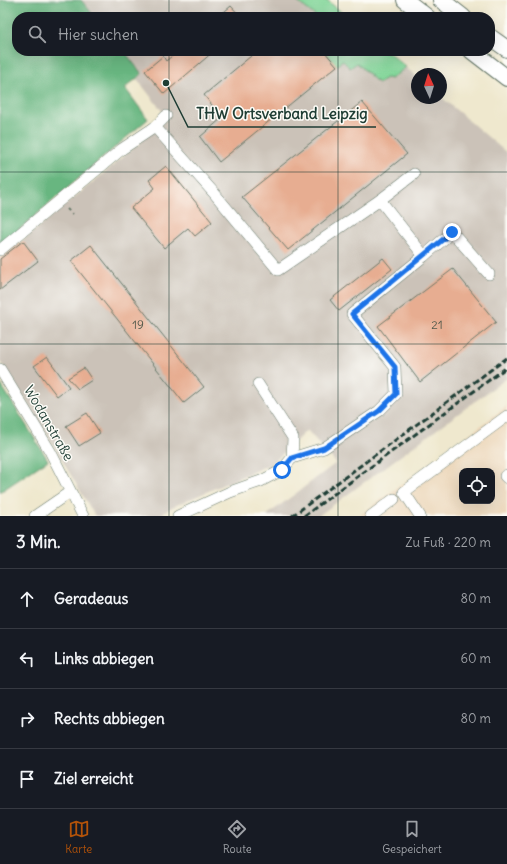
<!DOCTYPE html>
<html lang="de">
<meta charset="utf-8">
<style>
:root{--surface:#171b24;--page:#20242c;--text:#f1f3f6;--muted:#9ea1a6;--line:#363941;--accent:#b45309}
body{margin:0;font-family:Delius,sans-serif;background:var(--page);color:var(--text)}
.controls{position:absolute;right:12px;bottom:12px;display:grid;overflow:hidden;border-radius:8px;box-shadow:0 4px 16px #0002}
.controls button{width:36px;height:36px;display:grid;place-items:center;padding:0;border:0;border-bottom:1px solid var(--line);background:var(--surface);color:var(--text);font:20px sans-serif}
.compass{position:absolute;left:411px;top:68px;width:36px;height:36px;border-radius:50%;background:var(--surface);box-shadow:0 4px 16px #0002;rotate:356deg}
.stop{position:absolute;width:12px;height:12px;margin:-9px;border:3px solid #1a73e8;border-radius:50%;background:#fff}
.stop.end{background:#1a73e8;border-color:#fff;box-shadow:0 1px 4px #0008}
.list{margin:0;padding:0;list-style:none}
h2{display:flex;justify-content:space-between;align-items:center;height:52px;margin:0;padding:0 16px;font-size:17px}
h2 small{font-size:13px;font-weight:400;color:var(--muted)}
.list li{display:grid;grid-template-columns:26px 1fr auto;gap:12px;align-items:center;box-sizing:border-box;height:60px;padding:0 16px;border-top:1px solid var(--line)}
.list b{display:block;font-size:15px;white-space:nowrap}
.list em{font-size:13px;font-style:normal;color:var(--muted)}
.icon{flex:none;width:22px;height:22px;fill:none;stroke:currentColor;stroke-width:2;stroke-linecap:round;stroke-linejoin:round}
.map{position:relative;flex:none;width:507px;height:516px;overflow:hidden}
.search{position:absolute;background:var(--surface);box-shadow:0 4px 16px #0002;left:12px;right:12px;top:12px;height:44px;display:flex;align-items:center;gap:10px;box-sizing:border-box;padding:0 14px;border-radius:16px;color:var(--muted);font-size:15px}
.sheet{height:292px;background:var(--surface)}
nav{display:flex;justify-content:space-around;align-items:center;box-sizing:border-box;height:56px;border-top:1px solid var(--line);background:var(--surface);font-size:11px;color:var(--muted)}
nav a{display:grid;justify-items:center;gap:2px}
nav .on{color:var(--accent)}
.map>svg:first-child{display:block}
</style>
<div class="map">
<svg width="507" height="516" viewBox="0 0 507 516">
<rect width="100%" height="100%" fill="#fdfcf7"/>
<filter id="ink" filterUnits="userSpaceOnUse"><feTurbulence type="fractalNoise" baseFrequency=".025" numOctaves="2"/><feDisplacementMap in="SourceGraphic" scale="8" xChannelSelector="R" yChannelSelector="G"/><feConvolveMatrix kernelMatrix="1 2 1 2 8 2 1 2 1" color-interpolation-filters="sRGB"/></filter>
<filter id="wash" filterUnits="userSpaceOnUse"><feTurbulence type="fractalNoise" baseFrequency=".012" numOctaves="4" result="noise"/><feDisplacementMap in="SourceGraphic" scale="16" xChannelSelector="R" yChannelSelector="G"/><feGaussianBlur stdDeviation="0.9" result="paint"/><feColorMatrix in="noise" values="0 0 0 0 0 0 0 0 0 0 0 0 0 0 0 0 0 1.4 0 .05"/><feComposite in="paint" operator="in"/></filter>
<g filter="url(#wash)">
<rect width="100%" height="100%" fill="#efe8ce"/>
<!-- built -->
<path fill="#ecd7ba" fill-rule="evenodd" d="M507,406V516H359L390,493ZM462,471H492V501H462Z"/>
<!-- industrial -->
<g fill="#cbc2b8">
<polygon points="81,0 327,0 347,17 95,17"/>
<polygon points="124,51 387,51 417,77 417,98 441,97 507,153 507,378 318,516 266,516 336,463 307,430 273,463 172,507 159,516 95,516 46,433 0,361 0,259 139,144 166,116 137,79 142,74"/>
</g>
<!-- green -->
<g fill="#81d598" stroke="#508966">
<polygon points="295,0 327,0 347,17 317,17"/>
<polygon points="324,51 387,51 406,67 391,79 386,78 378,83 357,63 350,68 342,60 337,66"/>
</g>
<!-- forest -->
<g fill="#68b680" stroke="#447a5a">
<polygon points="0,0 81,0 95,17 17,17 17,51 124,51 142,74 125,88 148,119 0,246"/>
<polygon points="0,383 48,460 0,492"/>
</g>
<g id="blocks">
<!-- building -->
<g fill="#e7ad91">
<polygon points="231,6 241,17 218,17"/>
<polygon points="178,51 214,51 164,94 145,71 163,56 166,61"/>
<polygon points="257,51 324,51 337,66 219,162 200,137 222,118 204,95"/>
<polygon points="362,102 407,154 288,250 242,197"/>
<polygon points="166,166 212,222 195,236 188,228 164,248 131,208 155,188 149,180"/>
<polygon points="23,241 38,261 0,290 0,259"/>
<polygon points="91,245 204,387 184,403 71,261"/>
<polygon points="383,258 392,269 339,311 330,300"/>
<polygon points="453,269 496,322 420,382 378,326"/>
<polygon points="47,357 69,387 57,396 34,366"/>
<polygon points="84,368 92,380 78,389 68,378"/>
<polygon points="87,413 100,433 79,446 66,426"/>
</g>
</g>
</g>
<g filter="url(#ink)">
<use href="#blocks" fill-opacity="0" stroke="#68796a" stroke-width="1"/>
<g fill="none" stroke-linecap="round" stroke-linejoin="round">
<!-- minor casing -->
<g stroke="#68796a" stroke-width="12">
<g id="minor">
<polyline points="155,127 166,116"/>
<polyline points="380,200 414,174"/>
<polyline points="0,250 122,149 155,127 214,193 278,270 380,200 424,256 352,314 395,367 396,394 379,411 324,448 292,458"/>
<polyline points="424,256 452,232 489,274"/>
<polyline points="0,369 50,451 83,516"/>
<polyline points="507,475 505,476 507,478"/>
<polyline points="35,516 70,492"/>
<polyline points="178,516 230,492 261,481 282,470 292,458 293,438 258,384"/>
<polyline points="371,516 394,499"/>
<polyline points="420,516 404,492 507,416"/>
</g>
</g>
<!-- highway casing -->
<g stroke="#68796a" stroke-width="18">
<g id="highway">
<polyline points="405,0 427,17"/>
<polyline points="441,0 463,17"/>
<polyline points="490,37 507,49"/>
<polyline points="472,51 507,78"/>
</g>
</g>
<!-- path -->
<polyline stroke="#68796a" stroke-width="2" stroke-dasharray="3 3" stroke-linecap="butt" points="67,209 72,214"/>
<!-- minor -->
<use href="#minor" stroke="#fff" stroke-width="11"/>
<!-- highway -->
<use href="#highway" stroke="#fff" stroke-width="16"/>
<!-- rail -->
<g stroke="#1f3d34" stroke-width="3" stroke-dasharray="6 3" stroke-linecap="butt">
<polyline points="292,516 507,358"/>
<polyline points="304,516 507,367"/>
</g>
</g>
</g>
<g fill="none" stroke-linecap="round" stroke-linejoin="round" filter="url(#ink)">
<!-- route -->
<polyline stroke="#1a73e8" stroke-width="5" points="282,470 292,458 324,448 379,411 396,394 395,367 352,314 452,232"/>
</g>
<!-- grid -->
<path fill="none" stroke="#1f3d34" stroke-width="1" stroke-opacity="0.55" d="M169,0V17M338,0V17M169,51V516M338,51V516M0,172H507M0,344H507"/>
<g text-anchor="middle" dominant-baseline="central" stroke-width="3" stroke-linejoin="round" paint-order="stroke">
<!-- number labels -->
<g font-size="12" fill="#51594b">
<text x="138" y="324">19</text>
<text x="437" y="324">21</text>
</g>
<!-- street labels -->
<g font-size="14" fill="#1f3d34" stroke="#fdfcf7">
<text transform="translate(49 423) rotate(60)">Wodanstraße</text>
</g>
</g>
<!-- callouts -->
<path fill="none" stroke="#1f3d34" stroke-width="1.5" d="M166 83L188 127H376"/>
<circle fill="#1f3d34" stroke="#fdfcf7" stroke-width="1.5" cx="166" cy="83" r="4"/>
<g font-size="15" text-anchor="middle" font-weight="bold" fill="#1f3d34" stroke="#fdfcf7" stroke-width="3" stroke-linejoin="round" paint-order="stroke">
<text x="282" y="119">THW Ortsverband Leipzig</text>
</g>
</svg>
<div class="controls">
<button><svg class="icon" aria-label="locate" viewBox="0 0 24 24"><circle cx="12" cy="12" r="6"/><path d="M12 2v4M12 18v4M2 12h4M18 12h4"/></svg></button>
</div>
<svg class="compass" viewBox="-18 -18 36 36"><path d="M0-13l5 13h-10z" fill="#e53935"/><path d="M0 13l5-13h-10z" fill="#9ea1a6"/></svg>
<div class="stop" style="left:282px;top:470px"></div>
<div class="stop end" style="left:452px;top:232px"></div>
<div class="search"><svg class="icon" aria-label="search" viewBox="0 0 24 24"><circle cx="10" cy="10" r="6"/><path d="M15 15l6 6"/></svg>Hier suchen</div>
</div>
<section class="sheet">
<h2>3 Min.<small>Zu Fuß · 220 m</small></h2>
<ul class="list">
<li><svg class="icon" aria-label="ahead" viewBox="0 0 24 24"><path d="M12 20V5M6 11l6-6 6 6"/></svg><div><b>Geradeaus</b></div><em>80 m</em></li>
<li><svg class="icon" aria-label="left" viewBox="0 0 24 24"><path d="M17 20v-9H6M10 6l-5 5 5 5"/></svg><div><b>Links abbiegen</b></div><em>60 m</em></li>
<li><svg class="icon" aria-label="right" viewBox="0 0 24 24"><path d="M7 20v-9h11M14 6l5 5-5 5"/></svg><div><b>Rechts abbiegen</b></div><em>80 m</em></li>
<li><svg class="icon" aria-label="arrive" viewBox="0 0 24 24"><path d="M6 21V4h12l-3 4 3 4H6"/></svg><div><b>Ziel erreicht</b></div></li>
</ul>
</section>
<nav>
<a class="on"><svg class="icon" aria-label="map" viewBox="0 0 24 24"><path d="M3 6l6-2 6 2 6-2v14l-6 2-6-2-6 2zM9 4v14M15 6v14"/></svg>Karte</a>
<a><svg class="icon" aria-label="directions" viewBox="0 0 24 24"><path d="M12 3l9 9-9 9-9-9zM9 14v-3h6M13 9l2 2-2 2"/></svg>Route</a>
<a><svg class="icon" aria-label="saved" viewBox="0 0 24 24"><path d="M7 4h10v16l-5-4-5 4z"/></svg>Gespeichert</a>
</nav>
